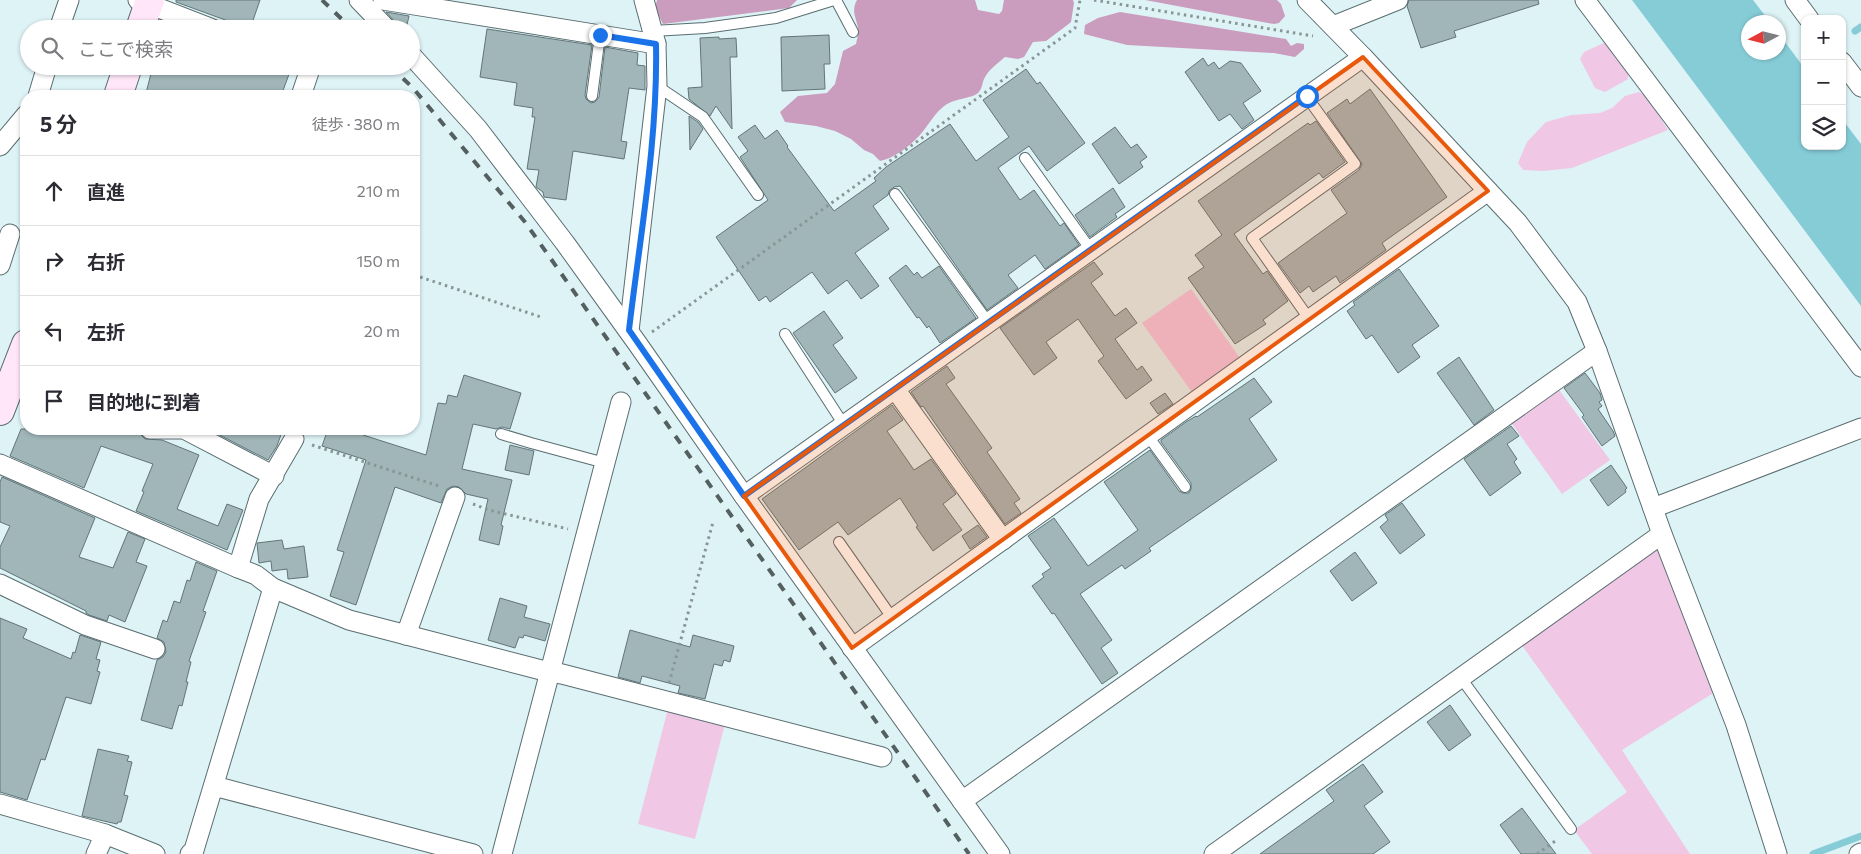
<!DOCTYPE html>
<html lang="ja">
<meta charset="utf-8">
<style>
:root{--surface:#fff;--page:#f7f7f7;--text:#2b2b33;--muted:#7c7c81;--line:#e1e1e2}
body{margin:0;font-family:Commissioner,"Noto Sans JP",sans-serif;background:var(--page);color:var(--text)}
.controls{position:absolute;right:15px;top:15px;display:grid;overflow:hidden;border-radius:10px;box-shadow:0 1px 4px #0004}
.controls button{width:45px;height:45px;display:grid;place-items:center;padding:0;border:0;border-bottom:1px solid var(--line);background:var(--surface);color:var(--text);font:25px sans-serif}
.compass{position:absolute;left:1741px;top:15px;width:45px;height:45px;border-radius:50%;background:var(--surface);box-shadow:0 1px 4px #0004;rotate:263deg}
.stop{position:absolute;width:15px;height:15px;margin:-11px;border:4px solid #1a73e8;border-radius:50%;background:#fff}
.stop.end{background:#1a73e8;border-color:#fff;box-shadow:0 1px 5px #0008}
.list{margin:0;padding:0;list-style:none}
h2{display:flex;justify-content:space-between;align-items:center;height:65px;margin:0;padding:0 20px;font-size:21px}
h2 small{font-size:16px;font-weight:400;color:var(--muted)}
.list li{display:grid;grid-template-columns:32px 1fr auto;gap:15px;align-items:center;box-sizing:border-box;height:70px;padding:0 20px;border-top:1px solid var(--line)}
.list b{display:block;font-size:19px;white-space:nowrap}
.list em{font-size:16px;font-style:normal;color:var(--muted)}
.icon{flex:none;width:28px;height:28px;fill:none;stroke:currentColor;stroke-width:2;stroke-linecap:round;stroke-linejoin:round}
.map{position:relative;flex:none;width:1861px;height:854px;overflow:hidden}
.search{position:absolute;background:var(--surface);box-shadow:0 1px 4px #0004;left:20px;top:20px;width:400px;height:55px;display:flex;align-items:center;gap:12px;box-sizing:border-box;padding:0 18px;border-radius:28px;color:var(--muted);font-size:19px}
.panel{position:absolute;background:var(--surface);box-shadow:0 1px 4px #0004;left:20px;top:90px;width:400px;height:345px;border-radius:20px}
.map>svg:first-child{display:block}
</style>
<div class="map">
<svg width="1861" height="854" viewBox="0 0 1861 854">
<rect width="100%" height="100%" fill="#def3f6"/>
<!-- green -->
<g fill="#f0c7e5">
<polygon points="1606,42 1628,71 1628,79 1605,92 1595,88 1580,59 1584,52"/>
<polygon points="1639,92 1646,96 1668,130 1572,168 1543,171 1523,170 1518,163 1527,142 1546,122 1571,115 1600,113 1612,108 1625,96"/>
<polygon points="1191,289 1242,361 1194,395 1142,323"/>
<polygon points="1557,387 1610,460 1562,494 1510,421"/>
<polygon points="1655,547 1663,552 1715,692 1622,750 1690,854 1592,854 1574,830 1627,792 1521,644"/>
<polygon points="668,709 725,724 695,839 638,824"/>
</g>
<!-- forest -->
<g fill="#ca9cbe">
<polygon points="657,0 797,0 789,8 663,24 655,8"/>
<path d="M857,0H975L978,10L999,14L1002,11L1004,0H1073L1074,3L1071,22L1066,26L1046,41L1033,42L1024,57L1018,59L1005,57C997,64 989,69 984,79C982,84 982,89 978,93C971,99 953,98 943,107C932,116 926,130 916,139C907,148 892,159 880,161L873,154L864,150L851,139L835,131L816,126L785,122L780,112L798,96L827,93L835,84L843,51L856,44C857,39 859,33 858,28C856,17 851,11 857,0Z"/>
<polygon points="1145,0 1277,0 1281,4 1285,16 1279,23 1274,24"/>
<polygon points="1120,12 1286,39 1291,46 1297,43 1304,44 1304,49 1295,57 1274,53 1127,45 1084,34 1085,25 1098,18"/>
</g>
<!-- water -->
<polygon fill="#85ccd7" points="1632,0 1753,0 1770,22 1748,22 1748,52 1778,52 1779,34 1805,69 1805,146 1842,146 1842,119 1861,144 1861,306"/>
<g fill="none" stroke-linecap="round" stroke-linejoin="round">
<!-- stream -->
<g stroke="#85ccd7" stroke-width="7">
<polyline points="1855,31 1861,27"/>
<polyline points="1813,854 1861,836"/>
</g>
</g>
<!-- building -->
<g fill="#a1b6b9" stroke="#627578">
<polygon points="176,0 260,0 250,29 176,2"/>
<polygon points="1409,0 1538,0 1539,4 1454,31 1456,37 1421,48 1407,6"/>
<polygon points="386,12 409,16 406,29 398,29 395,22"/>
<polygon points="487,29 592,45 585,95 586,99 591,103 595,102 599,97 605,47 638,53 637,65 645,66 645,90 629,88 621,141 627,142 624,159 573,151 566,200 544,197 543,192 536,187 539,170 527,169 535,117 532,117 533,108 514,105 517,83 480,77"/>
<polygon points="829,35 830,64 824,64 825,89 782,91 781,37"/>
<polygon points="719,37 719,39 736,38 737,57 730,57 732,129 716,106 710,116 689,99 688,88 702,87 700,38"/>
<polygon points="1203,58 1208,66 1214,62 1219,69 1230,61 1241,63 1261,91 1243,103 1254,120 1242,129 1230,114 1219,121 1185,72"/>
<polygon points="153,66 180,73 182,66 292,66 281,96 157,96 146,93"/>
<polygon points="1026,69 1037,84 1040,82 1085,143 1047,171 1029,146 998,168 1020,200 1034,190 1060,226 1064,223 1079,245 1045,269 1035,255 1008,275 1018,288 987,310 900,186 894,187 889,191 888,195 873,206 889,229 855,253 879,286 861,299 847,280 828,294 812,272 770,302 766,296 759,301 716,237 768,200 740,157 748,151 738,137 755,125 765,139 777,130 788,146 787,147 834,211 876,181 874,178 886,167 950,124 976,161 1009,137 983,100"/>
<polygon points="1370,89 1447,197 1382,243 1386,250 1340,283 1336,276 1313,292 1309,286 1300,293 1278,263 1347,213 1331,190 1359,170 1362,164 1327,113 1347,99 1350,104"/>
<polygon points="689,116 698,122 703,129 690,150"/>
<polygon points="1316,121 1345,162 1323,178 1319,173 1234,234 1263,274 1267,271 1288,301 1263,320 1266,324 1235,344 1188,278 1204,267 1195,255 1222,235 1198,201 1308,123 1310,125"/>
<polygon points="1115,127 1131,148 1137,144 1147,157 1140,162 1143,167 1119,184 1092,144"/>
<polygon points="1113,188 1125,207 1115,214 1117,217 1090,237 1075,215"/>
<polygon points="1094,262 1103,274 1091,283 1115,316 1126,308 1137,323 1115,339 1137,370 1142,366 1152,380 1126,399 1098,361 1104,356 1078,319 1046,342 1057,358 1034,375 1000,328"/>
<polygon points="906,265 914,275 917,272 922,278 939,266 976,318 940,343 929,326 927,328 919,317 917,318 889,278"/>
<polygon points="1399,269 1439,326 1412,345 1420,357 1398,373 1372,335 1366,339 1347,311 1355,305 1353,302"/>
<polygon points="824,311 843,338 833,345 857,378 835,393 793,333"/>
<polygon points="1459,357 1494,410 1474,425 1437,373"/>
<polygon points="947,366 955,378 946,384 992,448 987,452 1020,499 1014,503 1021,513 1005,524 923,406 921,407 911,392"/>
<polygon points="1585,373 1600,393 1602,400 1599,402 1602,406 1598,409 1613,431 1615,436 1602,446 1582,417 1584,415 1564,388"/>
<polygon points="464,375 521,393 510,429 502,427 496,429 473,424 462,469 512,480 501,525 503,526 499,545 479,540 488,499 466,494 459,487 453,486 447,489 441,503 395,487 356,605 330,596 344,552 337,550 366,460 322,446 328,429 365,429 363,435 426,455 438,403 446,404 448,395 457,397"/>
<polygon points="1254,378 1272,402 1249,419 1277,460 1149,548 1151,551 1125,569 1122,565 1080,594 1112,640 1101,648 1118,673 1102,684 1054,613 1052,614 1032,586 1044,577 1042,574 1051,568 1028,536 1054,518 1088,566 1138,530 1104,482 1150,450 1179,491 1183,493 1189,493 1191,489 1191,483 1161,442 1161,440 1186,422 1196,416 1197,417"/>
<polygon points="1165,393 1173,404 1158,414 1150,403"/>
<polygon points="892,405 903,420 887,431 914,470 931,459 956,494 943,504 962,530 933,551 916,527 918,526 900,498 848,535 838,522 799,550 762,499"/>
<polygon points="1511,426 1519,436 1507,444 1517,459 1514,462 1521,473 1490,496 1464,459"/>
<polygon points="21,429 124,429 140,434 145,439 162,440 199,455 177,509 218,526 227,504 243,510 227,550 136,511 144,492 142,491 153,464 101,446 84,488 10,456"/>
<polygon points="208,429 283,429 277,446 268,460"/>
<polygon points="510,445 534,451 529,475 505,470"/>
<polygon points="1611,465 1627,488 1625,490 1626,492 1608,506 1590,480"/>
<polygon points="2,477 95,518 79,557 113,568 128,532 145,539 136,562 147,566 125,622 109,615 107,621 89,615 86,613 86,611 0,568 0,547 10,526 0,522 0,482"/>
<polygon points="1402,503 1425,535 1400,554 1380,527 1388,520 1385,515"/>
<polygon points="978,525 987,537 970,549 962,536"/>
<polygon points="282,540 284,549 304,546 308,577 288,579 287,569 272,571 271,561 259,563 257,543"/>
<polygon points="1355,552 1377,583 1352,601 1330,571"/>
<polygon points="196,562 217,571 203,611 206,612 189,661 191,662 186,682 188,682 182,706 179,705 172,729 141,720 157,660 163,657 166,652 164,642 157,638 163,620 167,622 174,601 180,603 187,580 190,581"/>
<polygon points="500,598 527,606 524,617 550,624 545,641 524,635 523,638 519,637 515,648 488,640"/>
<polygon points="0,618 27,629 23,638 71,659 73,652 75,653 80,635 101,642 96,659 100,660 97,671 100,672 91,704 66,697 45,760 41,759 27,800 0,792"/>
<polygon points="630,630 690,647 693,635 734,646 730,662 724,660 722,666 714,664 705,699 678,693 680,686 642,676 640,683 618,677"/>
<polygon points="1450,705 1471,735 1449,751 1427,722"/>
<polygon points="98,749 129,756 127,761 132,762 124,795 128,796 121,822 118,822 117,824 82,816"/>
<polygon points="1363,764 1383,792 1364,806 1390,842 1373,854 1260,854 1334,801 1326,790"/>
<polygon points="1522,808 1556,854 1521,854 1500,825"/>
</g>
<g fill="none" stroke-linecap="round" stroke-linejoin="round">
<!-- service casing -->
<g stroke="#5a6d70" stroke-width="12">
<g id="service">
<polyline points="836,0 853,32"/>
<polyline points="653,31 705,28 776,18 834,0"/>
<polyline points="657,86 703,117 758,195"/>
<polyline points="592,96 600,35"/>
<polyline points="1307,97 1355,164 1252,238 1310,320"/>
<polyline points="1025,158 1091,250"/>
<polyline points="895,194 988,322"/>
<polyline points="785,334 844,425"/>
<polyline points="501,434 531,443 605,463"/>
<polyline points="1148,436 1185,487"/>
<polyline points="839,542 893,619"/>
<polyline points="1461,678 1571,829"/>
</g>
</g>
<!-- minor casing -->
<g stroke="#5a6d70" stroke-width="21">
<g id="minor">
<polyline points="138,0 213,29"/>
<polyline points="359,0 387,29"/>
<polyline points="383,0 656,44"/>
<polyline points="1307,0 1363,57 1518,223 1577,302 1597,351 1662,534 1736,725 1777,854"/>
<polyline points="1585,0 1861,367"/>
<polyline points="1795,0 1809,19"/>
<polyline points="1333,26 1398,0"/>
<polyline points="59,29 69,0"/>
<polyline points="411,55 478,129 565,243 637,343 744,496 1000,854"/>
<polyline points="1842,62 1861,87"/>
<polyline points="38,96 47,66"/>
<polyline points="301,96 311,66"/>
<polyline points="0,146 26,115"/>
<polyline points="0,265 10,234"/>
<polyline points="629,331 657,86 656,44 644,0"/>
<polyline points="895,389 1003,540"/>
<polyline points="150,429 184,429 274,476"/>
<polyline points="294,439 259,499 238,568 256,575 273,588 349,620 549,672 562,674 882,757"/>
<polyline points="0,464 238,568"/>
<polyline points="744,496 1363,57"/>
<polyline points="1653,508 1861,428"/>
<polyline points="0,584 85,625 155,649"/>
<polyline points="406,635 455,497"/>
<polyline points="852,648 1488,191"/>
<polyline points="214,786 473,854"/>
<polyline points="962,801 1597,351"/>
<polyline points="0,804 105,834 155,854"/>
<polyline points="96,854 105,834"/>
<polyline points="190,854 194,850 273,588"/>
<polyline points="502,854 621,402"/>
<polyline points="1214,854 1662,534"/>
<polyline points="1859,854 1861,853"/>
</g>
</g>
<!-- secondary casing -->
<g stroke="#5a6d70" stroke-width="30">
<g id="secondary">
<polyline points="140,29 150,0"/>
<polyline points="118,96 128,66"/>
<polyline points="0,411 26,344"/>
</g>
</g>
<!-- path -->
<g stroke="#889698" stroke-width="3" stroke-dasharray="2.5 4" stroke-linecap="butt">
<polyline points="1094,0 1313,36"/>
<polyline points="414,275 541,317"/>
<polyline points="652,332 1075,28 1080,0"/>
<polyline points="312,445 439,486"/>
<polyline points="473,504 489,510 568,529"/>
<polyline points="669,683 713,522"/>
<polyline points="1537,854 1558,839"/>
</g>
<!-- service -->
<use href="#service" stroke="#fff" stroke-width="10"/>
<!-- minor -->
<use href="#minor" stroke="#fff" stroke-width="19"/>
<!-- secondary -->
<use href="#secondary" stroke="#ffe6f9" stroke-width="28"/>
<!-- rail -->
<g stroke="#545f60" stroke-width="4" stroke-dasharray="9 9" stroke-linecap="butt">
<polyline points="322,0 352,29"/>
<polyline points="390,66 413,88 525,222 969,854"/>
</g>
</g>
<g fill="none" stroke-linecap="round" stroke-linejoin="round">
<!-- route -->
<path stroke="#1a73e8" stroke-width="6" d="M600,35L656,44C658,139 640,236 629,330L744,496L1307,96"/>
</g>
<!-- marked area -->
<path fill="#e8590c" fill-opacity="0.2" stroke="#e8590c" stroke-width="4" stroke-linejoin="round" d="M1363,57L1488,191L852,648L744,496Z"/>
</svg>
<div class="controls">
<button>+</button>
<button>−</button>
<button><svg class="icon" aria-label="layers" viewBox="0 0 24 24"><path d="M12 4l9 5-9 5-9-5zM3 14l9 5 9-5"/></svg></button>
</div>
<svg class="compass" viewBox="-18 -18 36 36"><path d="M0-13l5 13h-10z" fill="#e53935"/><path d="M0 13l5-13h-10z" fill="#7c7c81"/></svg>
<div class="stop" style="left:1307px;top:96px"></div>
<div class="stop end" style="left:600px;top:35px"></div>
<div class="search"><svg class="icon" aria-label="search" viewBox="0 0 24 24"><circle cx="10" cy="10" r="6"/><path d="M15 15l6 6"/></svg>ここで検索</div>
<section class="panel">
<h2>5 分<small>徒歩 · 380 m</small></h2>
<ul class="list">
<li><svg class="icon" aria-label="ahead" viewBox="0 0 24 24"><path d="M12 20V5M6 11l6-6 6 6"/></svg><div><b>直進</b></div><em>210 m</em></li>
<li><svg class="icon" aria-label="right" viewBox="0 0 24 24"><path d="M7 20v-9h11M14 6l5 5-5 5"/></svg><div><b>右折</b></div><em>150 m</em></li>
<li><svg class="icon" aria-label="left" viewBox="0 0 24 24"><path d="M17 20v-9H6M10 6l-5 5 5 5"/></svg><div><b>左折</b></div><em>20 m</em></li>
<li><svg class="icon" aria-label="arrive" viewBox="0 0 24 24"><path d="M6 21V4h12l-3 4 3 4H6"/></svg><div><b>目的地に到着</b></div></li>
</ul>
</section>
</div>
